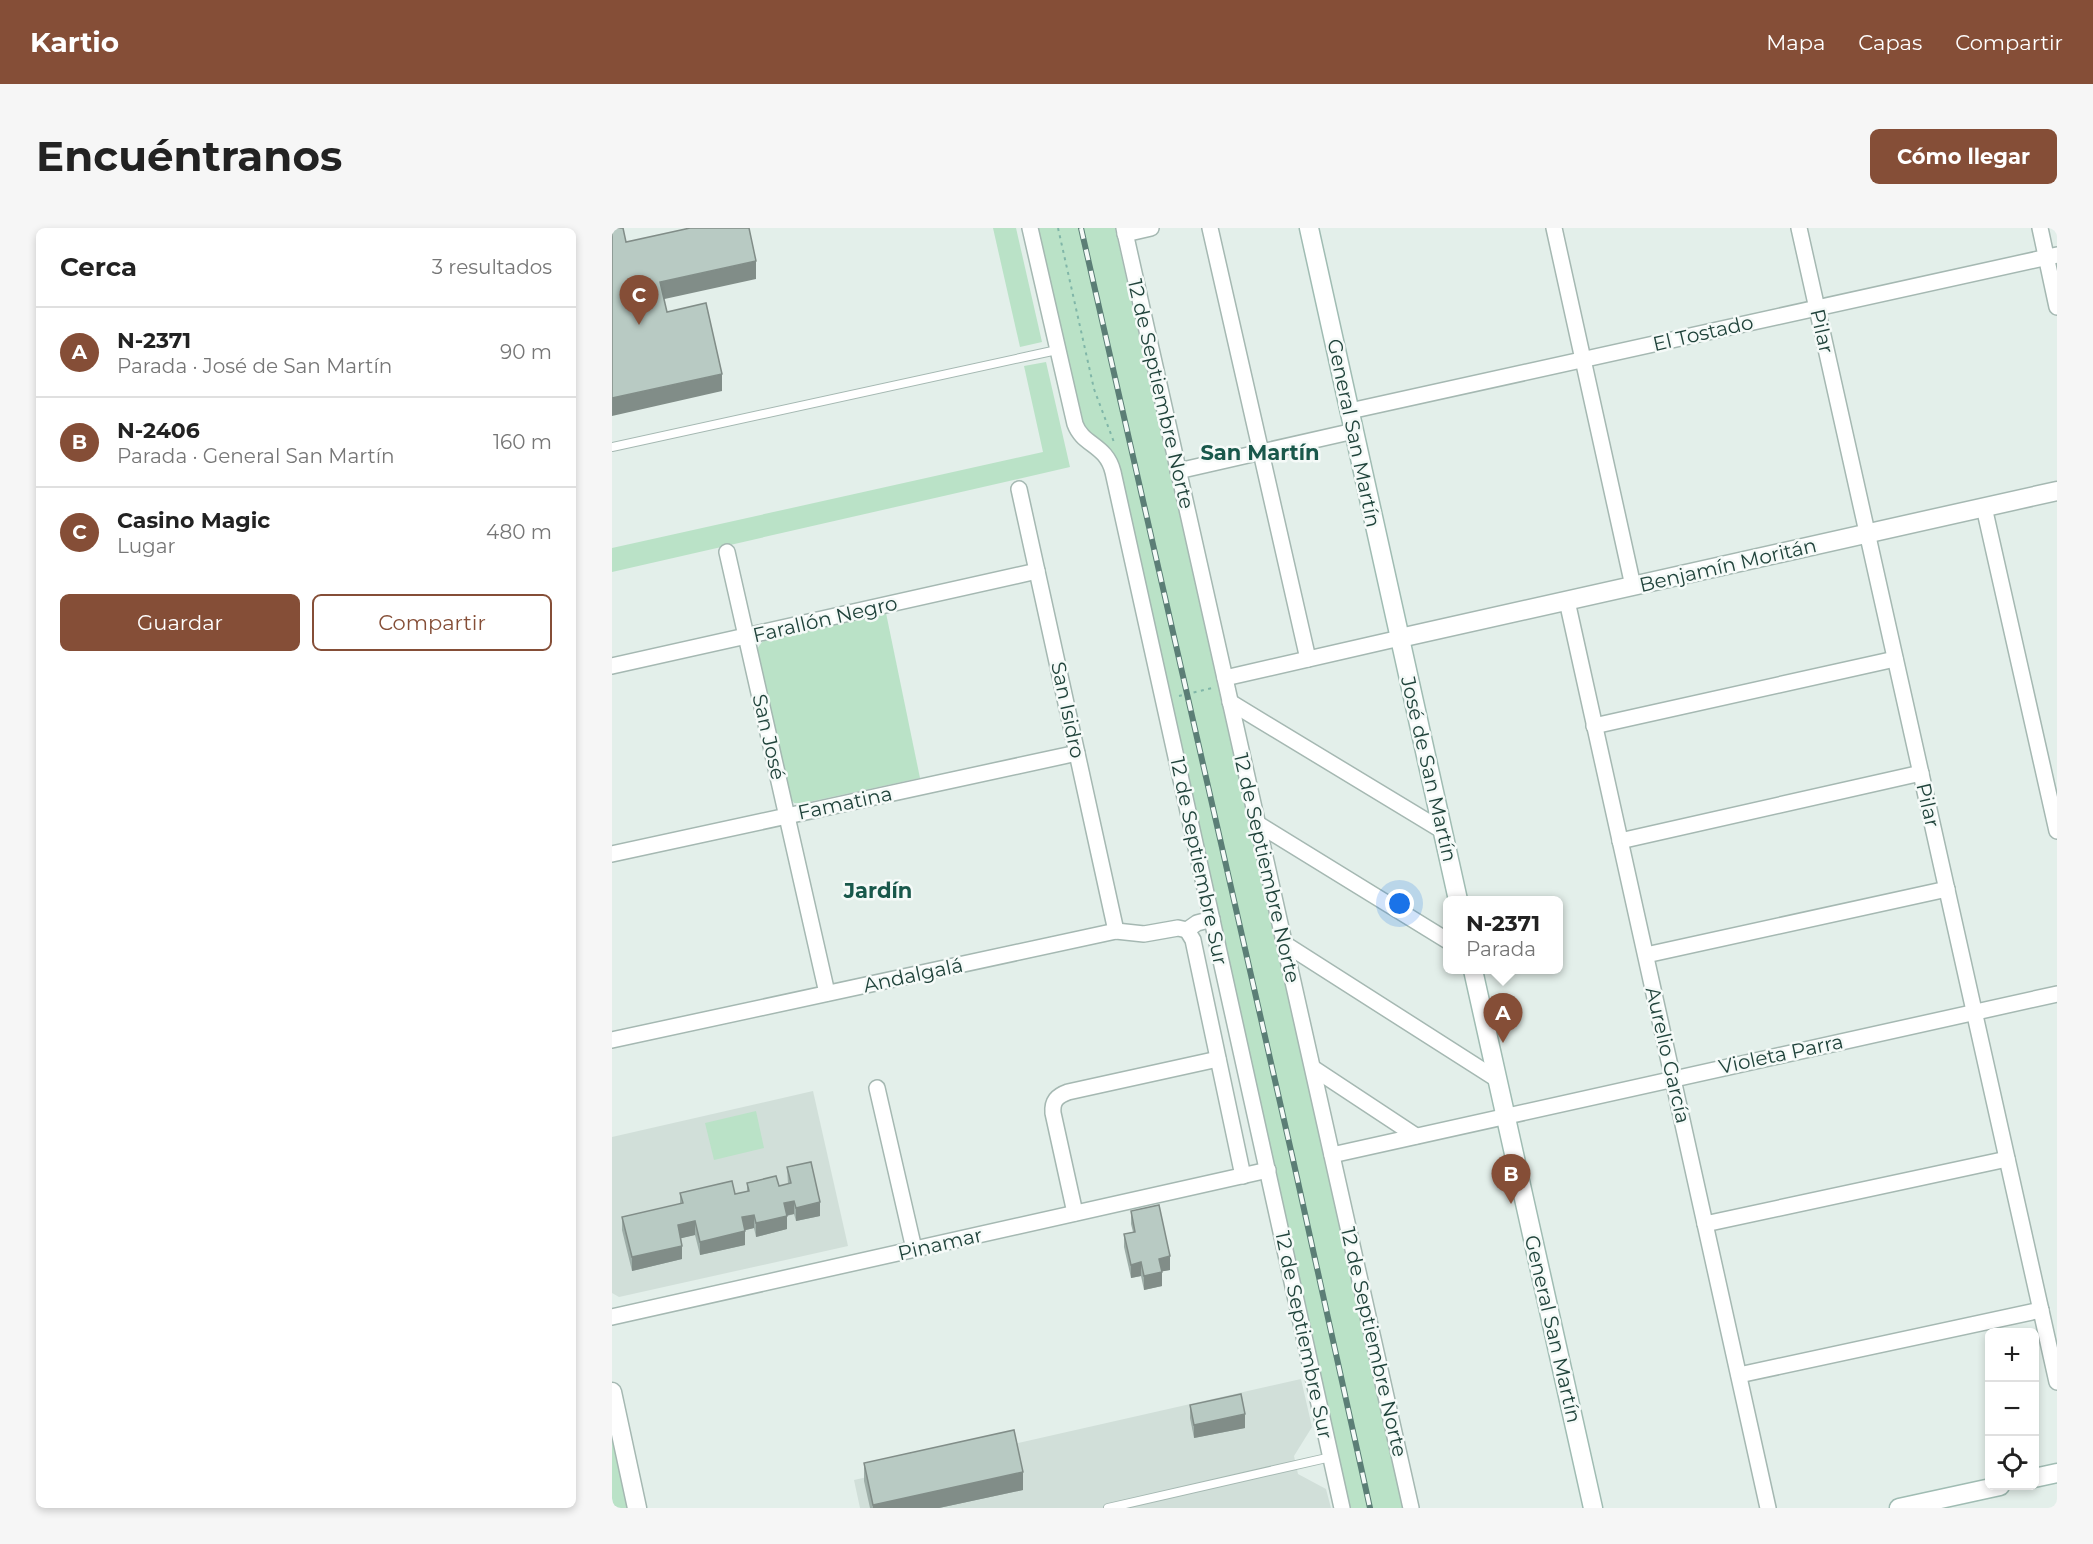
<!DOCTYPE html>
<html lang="es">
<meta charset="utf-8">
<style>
:root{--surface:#fff;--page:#f6f6f6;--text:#222;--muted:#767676;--line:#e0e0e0;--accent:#854e37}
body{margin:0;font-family:Montserrat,sans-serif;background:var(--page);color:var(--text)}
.controls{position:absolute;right:18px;bottom:18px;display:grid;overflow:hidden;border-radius:9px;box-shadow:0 3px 9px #0003}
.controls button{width:54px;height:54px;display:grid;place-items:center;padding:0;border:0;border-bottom:2px solid var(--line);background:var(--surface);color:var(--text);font:30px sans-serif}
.you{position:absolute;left:788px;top:676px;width:21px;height:21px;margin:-15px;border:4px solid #fff;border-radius:50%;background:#1a73e8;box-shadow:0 0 0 9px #1a73e833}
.badge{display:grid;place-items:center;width:39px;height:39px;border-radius:50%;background:var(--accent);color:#fff;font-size:20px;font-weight:700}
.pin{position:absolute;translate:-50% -50px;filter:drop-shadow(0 2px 3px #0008)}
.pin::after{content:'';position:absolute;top:32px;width:21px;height:18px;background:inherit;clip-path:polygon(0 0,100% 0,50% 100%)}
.popup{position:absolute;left:831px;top:668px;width:120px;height:78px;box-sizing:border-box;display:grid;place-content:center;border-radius:9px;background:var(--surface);filter:drop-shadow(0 2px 4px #0005);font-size:20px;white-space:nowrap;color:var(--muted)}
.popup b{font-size:22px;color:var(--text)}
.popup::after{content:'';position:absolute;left:50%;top:100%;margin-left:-12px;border:12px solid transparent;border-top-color:var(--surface)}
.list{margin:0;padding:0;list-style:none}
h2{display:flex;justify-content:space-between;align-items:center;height:78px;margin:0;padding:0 24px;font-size:26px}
h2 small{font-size:20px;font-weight:400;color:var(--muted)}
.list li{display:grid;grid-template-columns:39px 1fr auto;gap:18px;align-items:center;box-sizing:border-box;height:90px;padding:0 24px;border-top:2px solid var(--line)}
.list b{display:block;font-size:22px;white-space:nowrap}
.list p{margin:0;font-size:20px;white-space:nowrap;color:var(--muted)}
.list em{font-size:20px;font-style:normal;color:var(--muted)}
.actions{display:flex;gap:12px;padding:18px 24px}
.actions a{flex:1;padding:14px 0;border:2px solid var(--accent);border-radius:9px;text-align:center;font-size:21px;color:var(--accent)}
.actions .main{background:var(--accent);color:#fff}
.icon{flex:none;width:33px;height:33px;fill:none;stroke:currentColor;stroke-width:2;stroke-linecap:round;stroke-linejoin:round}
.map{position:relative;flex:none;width:1445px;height:1280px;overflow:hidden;border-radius:9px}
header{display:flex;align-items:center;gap:36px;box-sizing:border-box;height:84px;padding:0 30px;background:var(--accent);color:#fff}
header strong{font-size:28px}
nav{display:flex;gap:33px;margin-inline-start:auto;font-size:21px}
.intro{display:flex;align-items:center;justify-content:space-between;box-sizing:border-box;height:144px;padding:0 36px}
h1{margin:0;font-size:42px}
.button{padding:15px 27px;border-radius:9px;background:var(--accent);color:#fff;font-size:21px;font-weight:700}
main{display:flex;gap:36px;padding:0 36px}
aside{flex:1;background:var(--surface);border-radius:9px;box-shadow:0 3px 9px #0003}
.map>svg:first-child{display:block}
</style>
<header>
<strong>Kartio</strong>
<nav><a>Mapa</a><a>Capas</a><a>Compartir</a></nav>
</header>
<div class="intro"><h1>Encuéntranos</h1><a class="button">Cómo llegar</a></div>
<main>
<aside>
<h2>Cerca<small>3 resultados</small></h2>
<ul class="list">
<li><span class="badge">A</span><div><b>N-2371</b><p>Parada · José de San Martín</p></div><em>90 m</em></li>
<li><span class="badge">B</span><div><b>N-2406</b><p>Parada · General San Martín</p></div><em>160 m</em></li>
<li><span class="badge">C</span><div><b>Casino Magic</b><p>Lugar</p></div><em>480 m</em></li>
</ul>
<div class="actions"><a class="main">Guardar</a><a>Compartir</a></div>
</aside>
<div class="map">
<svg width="1445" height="1280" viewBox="0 0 1445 1280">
<rect width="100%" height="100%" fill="#e3efea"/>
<!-- built -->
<g fill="#d1dfd9">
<polygon points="201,863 236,1018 7,1069 0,1065 0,909"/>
<polygon points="689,1151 700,1199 682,1228 686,1246 714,1261 719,1280 248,1280 242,1252"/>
</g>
<!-- green -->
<g fill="#bae2c7">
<polygon points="381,0 404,0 430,114 408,119"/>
<polygon points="424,0 503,0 791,1280 736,1280 503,237 470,197"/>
<polygon points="434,134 458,239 0,344 0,320 431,224 412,138"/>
<polygon points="274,385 308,550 192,575 182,575 177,569 145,421 150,414 157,411"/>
<polygon points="144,883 152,920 102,932 93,895"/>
<polygon points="0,1195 19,1280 2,1280 0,1270"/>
</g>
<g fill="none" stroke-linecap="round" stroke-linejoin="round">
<!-- service casing -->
<g stroke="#a5b8b2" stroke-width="10">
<g id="service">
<polyline points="0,219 445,122"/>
<polyline points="496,1280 719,1229"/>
</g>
</g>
<!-- minor casing -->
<g stroke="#a5b8b2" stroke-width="18">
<g id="minor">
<path d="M418,0L463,196C471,218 494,216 501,244L730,1280"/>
<polyline points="512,0 799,1280"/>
<polyline points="598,0 696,431"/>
<polyline points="942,0 1021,358"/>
<polyline points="1187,0 1445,1154"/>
<polyline points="1428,0 1445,79"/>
<polyline points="513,6 539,0"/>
<polyline points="738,183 1445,27"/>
<polyline points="566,243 742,203"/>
<polyline points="407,261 504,703"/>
<polyline points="1372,279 1445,603"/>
<polyline points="115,324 215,765"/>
<polyline points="955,373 1156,1280"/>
<polyline points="0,438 425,343"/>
<polyline points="613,450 788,410"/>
<polyline points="618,474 831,603"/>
<polyline points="982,498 1283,431"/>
<polyline points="646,596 836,713"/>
<polyline points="1008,613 1309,545"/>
<polyline points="0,626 465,525"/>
<polyline points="575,702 581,712 631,948"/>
<polyline points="673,716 886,852"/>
<polyline points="1034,727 1335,661"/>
<polyline points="0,812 504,703 532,706 566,700 575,702 585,695 600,691"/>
<polyline points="701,840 804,908"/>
<polyline points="265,860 302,1021"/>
<polyline points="720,927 1445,766"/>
<path d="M463,985L441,885C440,873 445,868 456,864L606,831"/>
<polyline points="1093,996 1395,931"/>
<polyline points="0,1089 656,942"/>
<polyline points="1127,1147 1429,1082"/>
</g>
</g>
<!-- tertiary casing -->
<g stroke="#a5b8b2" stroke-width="21">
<g id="tertiary">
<polyline points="788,410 1445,263"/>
<polyline points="0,1164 25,1280"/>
</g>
</g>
<!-- secondary casing -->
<g stroke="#a0bcb3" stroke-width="21">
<g id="secondary">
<polyline points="697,0 846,672"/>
<polyline points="861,742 981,1280"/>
<polyline points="1422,1250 1445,1245"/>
<polyline points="1287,1280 1388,1258"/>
</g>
</g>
<!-- path -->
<g stroke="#80b6a8" stroke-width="2" stroke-dasharray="3 4.5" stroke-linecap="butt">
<polyline points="446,0 482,161 503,217"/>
<polyline points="567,468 600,460"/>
</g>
<!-- service -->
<use href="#service" stroke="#fff" stroke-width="8"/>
<!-- minor -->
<use href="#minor" stroke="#fff" stroke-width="15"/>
<!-- tertiary -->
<use href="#tertiary" stroke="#fff" stroke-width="18"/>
<!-- secondary -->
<use href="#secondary" stroke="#fff" stroke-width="18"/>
<!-- rail casing -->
<g stroke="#5b7e76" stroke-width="6">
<polyline id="rail" points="469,0 682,936 758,1280"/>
</g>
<!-- rail -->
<use href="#rail" stroke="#f5faf8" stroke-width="4" stroke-dasharray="11" stroke-linecap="butt"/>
</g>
<!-- wall -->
<g fill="#9eaea8">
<polygon points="175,939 208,988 184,993 182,986 175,988 175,1001 144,1009 142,1000 133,1002 133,1017 88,1027 83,1007 69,1010 70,1031 20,1043 10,1002 10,989 68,976 68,965 123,966 135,963 135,955 167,958 176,956"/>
<polygon points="519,983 558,1042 550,1043 550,1058 532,1062 529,1048 519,1050 512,1019 512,1006 521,1004 519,996"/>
<polygon points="578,1177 633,1200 582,1210 578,1190"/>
<polygon points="252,1235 411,1262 327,1280 258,1280 252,1253"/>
</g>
<!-- shaded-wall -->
<g fill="#818d88">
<polygon points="144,33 144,51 48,72 48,54"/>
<polygon points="110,146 110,163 0,188 0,170"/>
<polygon points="182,973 182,986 172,988 172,975"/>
<polygon points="208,974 208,988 184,993 184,980"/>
<polygon points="142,987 142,1000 130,1003 130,989"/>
<polygon points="175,988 175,1001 144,1009 144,995"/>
<polygon points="83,993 83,1007 66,1011 66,997"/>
<polygon points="133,1003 133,1017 88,1027 88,1014"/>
<polygon points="70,1018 70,1031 20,1043 20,1029"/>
<polygon points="558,1028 558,1042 547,1044 547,1031"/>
<polygon points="529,1034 529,1048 519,1050 519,1037"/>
<polygon points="550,1044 550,1058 532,1062 532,1048"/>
<polygon points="633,1186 633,1200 582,1210 582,1197"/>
<polygon points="411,1244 411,1262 327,1280 261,1280 261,1277"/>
</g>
<!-- building -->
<g fill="#b8cac3" stroke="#818d88" stroke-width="1.5">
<polygon points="0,0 11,0 14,14 78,0 137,0 144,33 48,54 55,84 94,75 110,146 0,170"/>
<polygon points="199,934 208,974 184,980 182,973 172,975 175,988 144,995 142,987 130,989 133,1003 88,1014 83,993 66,997 70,1018 20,1029 10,989 71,975 68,965 120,953 123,966 137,963 135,955 164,948 167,958 179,955 175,939"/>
<polygon points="547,977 558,1028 547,1031 550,1044 532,1048 529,1034 519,1037 512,1006 523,1004 519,983"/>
<polygon points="629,1166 633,1186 582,1197 578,1177"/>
<polygon points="402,1202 411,1244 261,1277 252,1235"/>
</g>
<g text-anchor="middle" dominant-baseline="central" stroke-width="5" stroke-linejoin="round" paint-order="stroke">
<!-- street labels -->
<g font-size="20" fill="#20433b" stroke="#f5faf8">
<text transform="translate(1210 103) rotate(77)">Pilar</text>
<text transform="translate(1091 105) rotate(-13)">El Tostado</text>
<text transform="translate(549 166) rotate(77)">12 de Septiembre Norte</text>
<text transform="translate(742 205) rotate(78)">General San Martín</text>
<text transform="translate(1116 337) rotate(-13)">Benjamín Moritán</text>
<text transform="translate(213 391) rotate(-13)">Farallón Negro</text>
<text transform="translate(456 482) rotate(78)">San Isidro</text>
<text transform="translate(157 509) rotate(77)">San José</text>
<text transform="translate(817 541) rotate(77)">José de San Martín</text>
<text transform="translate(233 575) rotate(-12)">Famatina</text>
<text transform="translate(1316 577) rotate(77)">Pilar</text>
<text transform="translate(587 633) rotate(78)">12 de Septiembre Sur</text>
<text transform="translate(655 640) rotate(77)">12 de Septiembre Norte</text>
<text transform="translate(301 747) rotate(-12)">Andalgalá</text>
<text transform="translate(1169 826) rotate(-12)">Violeta Parra</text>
<text transform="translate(1056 827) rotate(77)">Aurelio García</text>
<text transform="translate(328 1016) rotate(-13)">Pinamar</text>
<text transform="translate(941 1101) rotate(77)">General San Martín</text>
<text transform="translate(692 1107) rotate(78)">12 de Septiembre Sur</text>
<text transform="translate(762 1114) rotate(77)">12 de Septiembre Norte</text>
</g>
<!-- neighbourhood labels -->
<g font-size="21" font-weight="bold" fill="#19584b" stroke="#f5faf8">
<text x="648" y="224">San Martín</text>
<text x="266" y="662">Jardín</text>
</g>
</g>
</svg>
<div class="controls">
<button>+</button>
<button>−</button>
<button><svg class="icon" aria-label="locate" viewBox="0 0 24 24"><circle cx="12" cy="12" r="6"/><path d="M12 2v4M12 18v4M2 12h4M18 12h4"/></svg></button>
</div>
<div class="you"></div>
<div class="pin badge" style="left:891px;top:815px">A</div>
<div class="popup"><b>N-2371</b>Parada</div>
<div class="pin badge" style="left:899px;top:976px">B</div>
<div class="pin badge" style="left:27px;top:97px">C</div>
</div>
</main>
